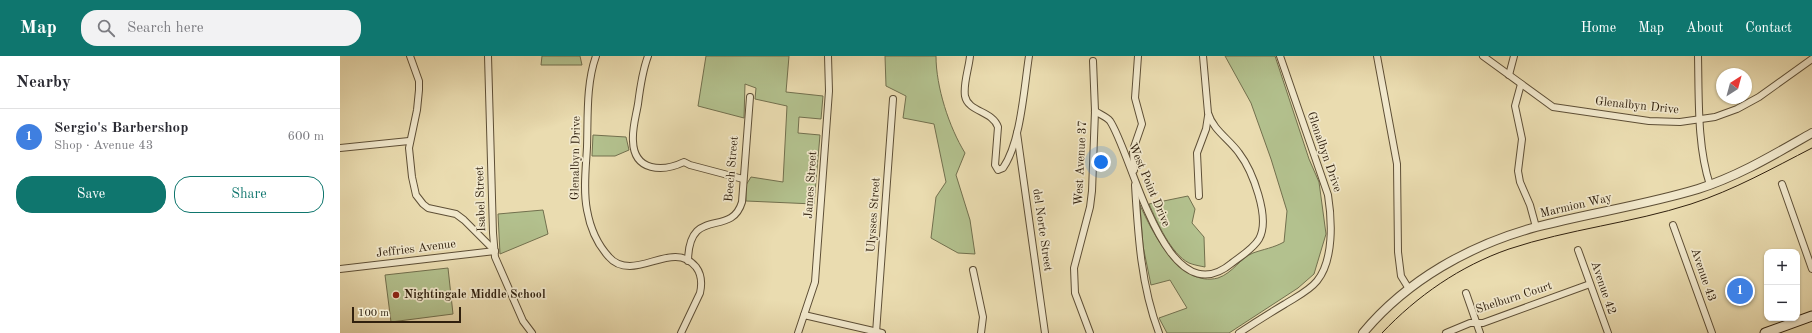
<!DOCTYPE html>
<meta charset="utf-8">
<style>
:root{--surface:#fff;--page:#f2f2f3;--text:#2b2b33;--muted:#7c7c81;--line:#e1e1e2;--accent:#0f766e}
body{margin:0;font-family:"Old Standard TT",serif;background:var(--page);color:var(--text)}
.controls{position:absolute;right:12px;bottom:12px;display:grid;overflow:hidden;border-radius:8px;box-shadow:0 1px 3px #0004}
.controls button{width:36px;height:36px;display:grid;place-items:center;padding:0;border:0;border-bottom:1px solid var(--line);background:var(--surface);color:var(--text);font:20px sans-serif}
.compass{position:absolute;left:1376px;top:12px;width:36px;height:36px;border-radius:50%;background:var(--surface);box-shadow:0 1px 3px #0004;rotate:36deg}
.scale{position:absolute;left:12px;bottom:10px;width:109px;box-sizing:border-box;padding-left:4px;border:2px solid #30200e;border-top:0;font-size:11px;line-height:14px;white-space:nowrap;color:#30200e;-webkit-text-stroke:3px #f1e8cc;paint-order:stroke}
.you{position:absolute;left:761px;top:106px;width:14px;height:14px;margin:-10px;border:3px solid #fff;border-radius:50%;background:#1a73e8;box-shadow:0 0 0 6px #1a73e833}
.badge{display:grid;place-items:center;width:26px;height:26px;border-radius:50%;background:var(--accent);color:#fff;font-size:13px;font-weight:700}
.pin{position:absolute;translate:-50% -50%;border:2px solid #fff;box-shadow:0 1px 4px #0006}
.list{margin:0;padding:0;list-style:none}
h2{display:flex;justify-content:space-between;align-items:center;height:52px;margin:0;padding:0 16px;font-size:17px}
h2 small{font-size:13px;font-weight:400;color:var(--muted)}
.list li{display:grid;grid-template-columns:26px 1fr auto;gap:12px;align-items:center;box-sizing:border-box;height:56px;padding:0 16px;border-top:1px solid var(--line)}
.list b{display:block;font-size:15px;white-space:nowrap}
.list p{margin:0;font-size:13px;white-space:nowrap;color:var(--muted)}
.list em{font-size:13px;font-style:normal;color:var(--muted)}
.actions{display:flex;gap:8px;padding:12px 16px}
.actions a{flex:1;padding:9px 0;border:1px solid var(--accent);border-radius:16px;text-align:center;font-size:14px;color:var(--accent)}
.actions .main{background:var(--accent);color:#fff}
.icon{flex:none;width:22px;height:22px;fill:none;stroke:currentColor;stroke-width:2;stroke-linecap:round;stroke-linejoin:round}
.map{position:relative;flex:none;width:1472px;height:277px;overflow:hidden}
header{display:flex;align-items:center;gap:24px;box-sizing:border-box;height:56px;padding:0 20px;background:var(--accent);color:#fff}
header strong{font-size:19px}
nav{display:flex;gap:22px;margin-inline-start:auto;font-size:14px}
.search{width:280px;height:36px;background:var(--page);display:flex;align-items:center;gap:10px;box-sizing:border-box;padding:0 14px;border-radius:16px;color:var(--muted);font-size:15px}
main{display:flex}
aside{flex:1;background:var(--surface)}
.map>svg:first-child{display:block}
</style>
<header>
<strong>Map</strong>
<div class="search"><svg class="icon" aria-label="search" viewBox="0 0 24 24"><circle cx="10" cy="10" r="6"/><path d="M15 15l6 6"/></svg>Search here</div>
<nav><a>Home</a><a>Map</a><a>About</a><a>Contact</a></nav>
</header>
<main>
<aside>
<h2>Nearby<small></small></h2>
<ul class="list">
<li><span class="badge" style="background:#3f7fe0">1</span><div><b>Sergio's Barbershop</b><p>Shop · Avenue 43</p></div><em>600 m</em></li>
</ul>
<div class="actions"><a class="main">Save</a><a>Share</a></div>
</aside>
<div class="map">
<svg width="1472" height="277" viewBox="0 0 1472 277">
<rect width="100%" height="100%" fill="#eadcb0"/>
<filter id="stains"><feTurbulence type="fractalNoise" baseFrequency=".005" numOctaves="4"/><feColorMatrix values="0 0 0 0 .2 0 0 0 0 .09 0 0 0 0 .02 0 0 0 .5 -.17"/></filter>
<radialGradient id="worn" r=".72"><stop offset=".6" stop-color="#630" stop-opacity="0"/><stop offset="1" stop-color="#630" stop-opacity=".3"/></radialGradient>
<!-- green -->
<g fill="#b3c18e" stroke="#72704e">
<polygon points="202,0 240,0 242,9 201,9"/>
<polygon points="366,0 449,0 446,36 483,40 481,63 459,61 458,77 480,79 474,148 406,145 406,129 411,121 443,126 447,50 415,43 416,32 405,28 404,62 358,50"/>
<path d="M545,0H596C596,31 609,71 625,97L616,119L630,164L635,198L618,197L591,182L596,141L606,126L594,68L563,62L566,40L546,30Z"/>
<path d="M885,0H935L969,103L979,126L986,178L974,218L958,232L889,277H827L819,262L847,252L830,224L811,229L803,190L800,149C812,176 840,232 878,222C893,217 900,202 913,197C924,193 933,192 944,186L947,155L931,103L911,47Z"/>
<polygon points="253,79 286,81 289,94 275,100 252,100"/>
<path d="M848,140L855,153L852,167L864,181L865,211C860,210 854,209 849,207C831,198 817,166 809,148Z"/>
<polygon points="203,154 208,178 160,198 158,158"/>
<polygon points="108,212 113,258 51,266 45,219"/>
</g>
<g fill="none" stroke-linecap="round" stroke-linejoin="round">
<!-- minor casing -->
<g stroke="#5e4f36" stroke-width="8">
<g id="minor">
<polyline points="70,0 79,25 79,34 77,54 69,92 72,121 76,139 83,148 88,152 116,158 124,164 155,195"/>
<polyline points="148,0 153,177 155,201 183,265 192,277"/>
<path d="M256,0C246,28 248,61 247,91C246,111 243,134 247,154C250,171 257,188 269,201C274,207 282,210 290,210C312,210 338,189 356,211C362,219 362,228 360,237L341,277"/>
<path d="M308,0C302,16 300,32 298,48C296,60 292,73 293,85C294,116 323,116 344,106L350,109L403,123"/>
<path d="M630,0C629,12 623,28 625,40C628,56 653,55 658,71L655,109L658,114L663,112C681,86 684,32 689,0"/>
<polyline points="1037,0 1057,108 1058,196 1061,220 1069,233"/>
<polyline points="1143,0 1213,51 1309,65 1340,66 1375,61 1397,53 1419,41 1472,3"/>
<path d="M1358,0C1359,41 1357,90 1370,129"/>
<polyline points="1169,19 1174,0"/>
<polyline points="1181,28 1175,50 1182,83 1178,115 1180,126 1190,149 1196,171"/>
<path d="M755,55C759,58 767,61 770,65C793,99 825,263 892,207C901,200 913,193 919,183C931,162 912,114 899,97C889,83 873,74 868,57L863,0"/>
<polyline points="677,77 705,277"/>
<polyline points="0,92 69,85"/>
<polyline points="794,114 793,94 802,68 795,42 798,0"/>
<polyline points="1442,128 1472,213"/>
<path d="M795,129C798,179 801,230 819,277"/>
<polyline points="859,140 857,97 866,73 868,60"/>
<polyline points="1333,169 1372,277"/>
<polyline points="1238,194 1268,277"/>
<path d="M348,205C349,148 391,183 402,146L410,41"/>
<polyline points="0,213 155,195"/>
<polyline points="633,214 643,261 641,277"/>
<polyline points="1126,237 1140,277"/>
<polyline points="464,259 475,226 489,35 488,0"/>
<polyline points="458,277 464,259 542,277"/>
<polyline points="536,277 553,43"/>
<polyline points="750,277 735,237 734,212 750,151 752,135 755,55 753,5"/>
<path d="M899,277C914,267 930,257 945,248C956,241 969,235 977,225C994,204 992,164 988,139L940,0"/>
<polyline points="1106,277 1130,267 1143,267 1250,228"/>
</g>
</g>
<!-- tertiary casing -->
<g stroke="#5e4f36" stroke-width="10">
<path id="tertiary" d="M1023,277C1067,224 1130,189 1196,171C1250,157 1305,149 1358,133C1399,120 1435,98 1472,77"/>
</g>
<!-- secondary casing -->
<g stroke="#30200e" stroke-width="11">
<polyline id="secondary" points="1425,277 1472,260"/>
</g>
<!-- minor -->
<use href="#minor" stroke="#f1e8cc" stroke-width="6"/>
<!-- tertiary -->
<use href="#tertiary" stroke="#f1e8cc" stroke-width="8"/>
<!-- secondary -->
<use href="#secondary" stroke="#f1e8cc" stroke-width="9"/>
<!-- tram -->
<path stroke="#30200e" stroke-width="1" d="M1042,277C1077,240 1120,210 1169,193C1229,173 1292,167 1351,148C1394,134 1433,112 1472,92"/>
</g>
<!-- markers -->
<circle fill="#8f2418" stroke="#f1e8cc" stroke-width="1.5" cx="56" cy="239" r="4"/>
<g text-anchor="middle" dominant-baseline="central" stroke-width="3.5" stroke-linejoin="round" paint-order="stroke">
<!-- street labels -->
<g font-size="12" fill="#30200e" stroke="#f1e8cc">
<text transform="translate(1297 50) rotate(6)">Glenalbyn Drive</text>
<text transform="translate(984 96) rotate(71)">Glenalbyn Drive</text>
<text transform="translate(236 102) rotate(-89)">Glenalbyn Drive</text>
<text transform="translate(741 107) rotate(-87)">West Avenue 37</text>
<text transform="translate(392 113) rotate(-85)">Beech Street</text>
<text transform="translate(471 129) rotate(-86)">James Street</text>
<text transform="translate(809 129) rotate(67)">West Point Drive</text>
<text transform="translate(141 143) rotate(-92)">Isabel Street</text>
<text transform="translate(1236 150) rotate(-13)">Marmion Way</text>
<text transform="translate(534 159) rotate(-86)">Ulysses Street</text>
<text transform="translate(702 174) rotate(82)">del Norte Street</text>
<text transform="translate(76 193) rotate(-7)">Jeffries Avenue</text>
<text transform="translate(1363 219) rotate(71)">Avenue 43</text>
<text transform="translate(1263 232) rotate(71)">Avenue 42</text>
<text transform="translate(1174 242) rotate(-18)">Shelburn Court</text>
</g>
<!-- poi labels -->
<g font-size="12" font-weight="bold" fill="#30200e" stroke="#f1e8cc" text-anchor="start">
<text x="64" y="239">Nightingale Middle School</text>
</g>
</g>
<rect width="100%" height="100%" filter="url(#stains)"/>
<rect width="100%" height="100%" fill="url(#worn)"/>
</svg>
<div class="controls">
<button>+</button>
<button>−</button>
</div>
<svg class="compass" viewBox="-18 -18 36 36"><path d="M0-13l5 13h-10z" fill="#e53935"/><path d="M0 13l5-13h-10z" fill="#7c7c81"/></svg>
<div class="scale">100 m</div>
<div class="you"></div>
<div class="pin badge" style="left:1400px;top:235px;background:#3f7fe0">1</div>
</div>
</main>
